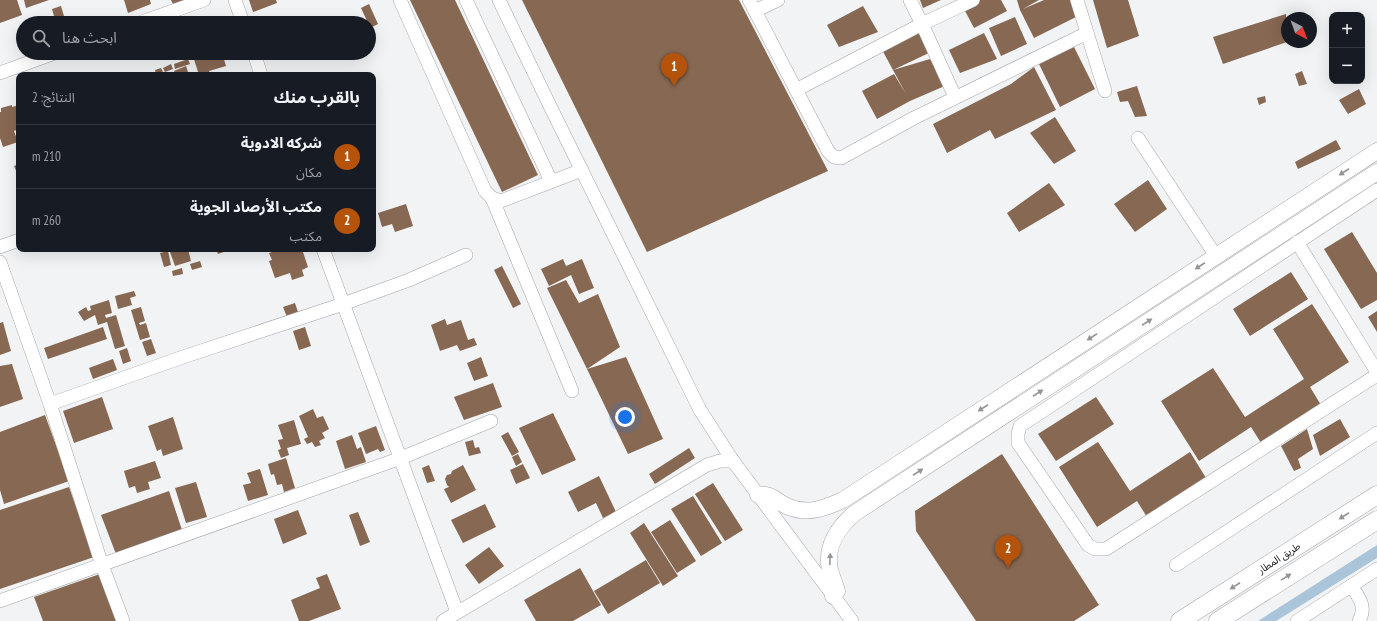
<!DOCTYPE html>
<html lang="ar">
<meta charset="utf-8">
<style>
:root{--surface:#171b24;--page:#242831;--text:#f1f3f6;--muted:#9ea1a6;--line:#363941;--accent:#b45309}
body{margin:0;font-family:"PT Sans Narrow","Noto Sans Arabic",sans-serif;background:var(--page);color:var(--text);direction:rtl}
.controls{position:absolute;right:12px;top:12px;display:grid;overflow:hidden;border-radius:8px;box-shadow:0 4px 16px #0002}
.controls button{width:36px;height:36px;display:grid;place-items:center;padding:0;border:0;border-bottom:1px solid var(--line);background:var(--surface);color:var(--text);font:20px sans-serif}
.compass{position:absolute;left:1281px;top:12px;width:36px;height:36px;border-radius:50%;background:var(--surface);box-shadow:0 4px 16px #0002;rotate:139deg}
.you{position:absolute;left:625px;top:417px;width:14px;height:14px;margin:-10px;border:3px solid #fff;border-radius:50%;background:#1a73e8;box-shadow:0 0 0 6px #1a73e833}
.badge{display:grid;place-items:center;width:26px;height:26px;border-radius:50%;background:var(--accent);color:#fff;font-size:13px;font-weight:700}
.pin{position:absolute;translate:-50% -33px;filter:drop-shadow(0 1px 2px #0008)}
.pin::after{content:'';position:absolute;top:21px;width:14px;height:12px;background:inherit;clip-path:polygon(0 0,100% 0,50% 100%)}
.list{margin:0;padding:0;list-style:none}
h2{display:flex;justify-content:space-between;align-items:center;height:52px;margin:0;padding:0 16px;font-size:17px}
h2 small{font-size:13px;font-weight:400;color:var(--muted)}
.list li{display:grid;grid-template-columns:26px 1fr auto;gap:12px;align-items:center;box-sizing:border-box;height:64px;padding:0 16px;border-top:1px solid var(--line)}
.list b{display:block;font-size:15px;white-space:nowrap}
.list p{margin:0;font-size:13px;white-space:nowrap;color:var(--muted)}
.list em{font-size:13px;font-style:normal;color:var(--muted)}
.icon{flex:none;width:22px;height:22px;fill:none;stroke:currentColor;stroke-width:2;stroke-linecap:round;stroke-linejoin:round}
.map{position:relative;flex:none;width:1377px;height:621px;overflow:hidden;direction:ltr}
.search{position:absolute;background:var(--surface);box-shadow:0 4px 16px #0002;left:16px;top:16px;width:360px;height:44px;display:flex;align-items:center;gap:10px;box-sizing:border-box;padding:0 14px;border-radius:22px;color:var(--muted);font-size:15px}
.panel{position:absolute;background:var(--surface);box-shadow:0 4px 16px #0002;left:16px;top:72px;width:360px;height:180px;border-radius:8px;direction:rtl}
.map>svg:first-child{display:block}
</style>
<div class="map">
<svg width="1377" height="621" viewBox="0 0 1377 621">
<rect width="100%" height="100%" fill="#f1f3f5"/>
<!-- green -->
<polygon fill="#aac4da" points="1377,545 1377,558 1276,621 1258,621"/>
<!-- building -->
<g fill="#876853">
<polygon points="0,0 17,0 22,15 0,23"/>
<polygon points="24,0 49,0 26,8"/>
<polygon points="124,0 150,0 151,4 128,13"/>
<polygon points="171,0 191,0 174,6"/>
<polygon points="249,0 276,0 277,3 253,12"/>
<polygon points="410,0 455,0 538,175 502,192"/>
<polygon points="522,0 739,0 828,171 647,252"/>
<polygon points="920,0 941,0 923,8"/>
<polygon points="977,0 1001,0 1007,11 974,28 963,7"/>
<polygon points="1017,0 1039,0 1023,9 1044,0 1070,0 1076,17 1034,38 1020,10"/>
<polygon points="1093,0 1128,0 1139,36 1107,48"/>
<polygon points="369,4 378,24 370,28 369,23 368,23 361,8"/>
<polygon points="61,6 66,23 56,23 52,9"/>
<polygon points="863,6 878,32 839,47 827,25"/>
<polygon points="1286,14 1287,42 1223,64 1213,37"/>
<polygon points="1015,17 1027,44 1001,56 989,28"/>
<polygon points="23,27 23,41 22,41 19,28"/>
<polygon points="916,27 931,52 893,70 930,59 947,85 910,101 877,119 862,91 894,74 906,94 880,46"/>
<polygon points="984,33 997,59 960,73 949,50"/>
<polygon points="1074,47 1095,89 1060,107 1039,64"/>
<polygon points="192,53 222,53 226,66 209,71 210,73 199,75"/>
<polygon points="188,59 190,64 175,69 174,64"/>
<polygon points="171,64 173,69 165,72 163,68"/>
<polygon points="186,66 189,75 175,75 174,71"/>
<polygon points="1034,67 1056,110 995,139 990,130 947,153 933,124 1011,84"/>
<polygon points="161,68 163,72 156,74 155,70"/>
<polygon points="1302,71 1307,84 1299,86 1295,74"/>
<polygon points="1137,86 1147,116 1135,117 1128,101 1120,102 1117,92"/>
<polygon points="1359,89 1366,104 1348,114 1339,100"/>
<polygon points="1265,96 1266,102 1259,105 1257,98"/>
<polygon points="12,105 12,107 19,105 19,129 14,131 18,142 3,147 0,138 0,112 1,112 1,108"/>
<polygon points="1055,117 1076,151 1054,164 1030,133"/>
<polygon points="1336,140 1341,149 1298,169 1295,162"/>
<polygon points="19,164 19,178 14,166"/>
<polygon points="1148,180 1167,209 1135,232 1114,204"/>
<polygon points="1049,183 1065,205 1019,232 1007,213"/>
<polygon points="406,204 413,226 395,232 392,224 382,227 378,213"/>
<polygon points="1352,232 1377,273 1377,300 1361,309 1324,249"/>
<polygon points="169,249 188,249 191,261 175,266"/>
<polygon points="216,249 232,249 218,254"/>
<polygon points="281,249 302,249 308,267 302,270 304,276 292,280 290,273 275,278 269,261 272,260 269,253"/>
<polygon points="168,251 171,265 164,267 160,253"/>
<polygon points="563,259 566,266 582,259 594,288 579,294 571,275 549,286 541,269"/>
<polygon points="200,261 202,267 192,270 190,264"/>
<polygon points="502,266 521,304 513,308 494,270"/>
<polygon points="182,268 183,274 173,276 172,271"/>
<polygon points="1291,272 1308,299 1250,336 1233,309"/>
<polygon points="566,280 579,303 598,294 620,347 587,369 547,288"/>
<polygon points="134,291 136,296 130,298 132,305 118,309 115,296"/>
<polygon points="109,300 112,313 105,315 106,318 116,315 125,346 115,349 107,322 98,325 95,315 84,321 78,312 86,307 88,311 91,310 90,306"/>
<polygon points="295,303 298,312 287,317 283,307"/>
<polygon points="1312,304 1349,362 1310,387 1321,405 1261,443 1251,427 1199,461 1161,401 1213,368 1245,417 1304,379 1273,329"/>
<polygon points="141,307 145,321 139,323 140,325 146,323 150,337 140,340 131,310"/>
<polygon points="1377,311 1377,332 1368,317"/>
<polygon points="445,319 447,325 461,320 468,340 474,338 477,345 460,351 457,345 440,351 431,325"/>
<polygon points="3,322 11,351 0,355 0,323"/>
<polygon points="103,327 107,339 48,359 44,348"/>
<polygon points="305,327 311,346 299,350 293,331"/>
<polygon points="151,339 156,353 147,356 142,342"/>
<polygon points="127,348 131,361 123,364 119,351"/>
<polygon points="481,357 488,376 474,381 467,363"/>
<polygon points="626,357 663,439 628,454 587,369"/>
<polygon points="113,359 117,370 93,379 89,368"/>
<polygon points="12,364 23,399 0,407 0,366"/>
<polygon points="493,383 502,407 464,420 454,397"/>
<polygon points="102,397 113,429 74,443 63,411"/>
<polygon points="1096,397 1114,424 1056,461 1038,434"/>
<polygon points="313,409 317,418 323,416 329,429 322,433 325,438 319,441 321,445 315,447 312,442 307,444 304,439 308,437 299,416"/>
<polygon points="553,413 576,460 542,475 519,428"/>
<polygon points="45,415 69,481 4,504 0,490 0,432"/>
<polygon points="173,417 183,449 163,456 161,449 157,451 148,426"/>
<polygon points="1340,419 1350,437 1320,456 1313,435"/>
<polygon points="294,420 301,444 287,448 289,455 281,458 278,450 281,449 278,440 283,439 278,425"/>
<polygon points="376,426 385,450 380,452 378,449 366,454 358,433"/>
<polygon points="1307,429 1313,449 1298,459 1301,468 1294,471 1281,446"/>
<polygon points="508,432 519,452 512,456 501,436"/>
<polygon points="352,435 357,449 361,447 366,462 345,469 336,441"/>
<polygon points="473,440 475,448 479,447 481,453 469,456 465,442"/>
<polygon points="1098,442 1130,491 1190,452 1206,478 1147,517 1137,501 1097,527 1059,467"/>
<polygon points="689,448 695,458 655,484 649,474"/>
<polygon points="518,454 522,462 516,466 512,457"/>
<polygon points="1002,454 1099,605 1074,621 976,621 916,531 915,511"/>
<polygon points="286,458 295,488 284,492 282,484 277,485 274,474 271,475 268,464"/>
<polygon points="155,461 161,478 148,482 150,489 137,493 135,486 129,488 124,471"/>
<polygon points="523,464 530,478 516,484 510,470"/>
<polygon points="429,465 435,481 427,483 422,468"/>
<polygon points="463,465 476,490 451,503 444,489 449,487 447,485 445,479 447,475 451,474 452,471"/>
<polygon points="260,469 268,495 248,501 243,485 251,483 247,473"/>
<polygon points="599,476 616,512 603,518 596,503 578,512 568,492"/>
<polygon points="196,482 207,517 186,523 175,488"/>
<polygon points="713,483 743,530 725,541 695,494"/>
<polygon points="69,487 94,557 0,589 0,510"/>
<polygon points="169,491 182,530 116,554 101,515"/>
<polygon points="693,496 722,543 701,556 671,509"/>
<polygon points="485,504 496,527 463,543 451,520"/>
<polygon points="298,510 307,534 283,544 274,519"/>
<polygon points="358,512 370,542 360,546 349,515"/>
<polygon points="670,520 696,561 677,573 651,532"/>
<polygon points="644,523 678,576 663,586 630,533"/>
<polygon points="489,547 504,566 479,584 465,565"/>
<polygon points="646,560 660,583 608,614 594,591"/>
<polygon points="580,568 601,605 573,621 536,621 524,600"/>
<polygon points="100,574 116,621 43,621 34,597"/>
<polygon points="327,574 341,609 309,621 299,621 291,600 320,588 316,578"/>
</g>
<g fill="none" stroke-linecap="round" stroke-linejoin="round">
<!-- minor casing -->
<g stroke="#a4a5a7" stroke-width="14">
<g id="minor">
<polyline points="235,0 243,23"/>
<polyline points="400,0 485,191 492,198 501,201 582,170"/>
<polyline points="466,0 551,181"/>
<polyline points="499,0 549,104 700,410 733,461 852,621"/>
<polyline points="749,0 755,11 778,0"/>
<polyline points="910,0 922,24 955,97"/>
<polyline points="1077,0 1105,91"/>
<polyline points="755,11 828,151 834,157 841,158 914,118 1087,33"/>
<polyline points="139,23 204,0"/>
<polyline points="254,53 261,75"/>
<polyline points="0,73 55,53"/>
<polyline points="796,90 922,24 973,0"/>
<polyline points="1138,138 1216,256"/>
<polyline points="1377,190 1020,426 1018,434 1018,443 1088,545 1095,549 1106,549 1377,375"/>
<polyline points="492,198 572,391"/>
<polyline points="1297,242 1377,372"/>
<polyline points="0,247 19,240"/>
<polyline points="323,249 457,612"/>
<polyline points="0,262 50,404 102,565 123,621"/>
<polyline points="50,404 183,357 343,304 409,280 466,255"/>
<polyline points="1176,565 1377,433"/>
<path d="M1351,586C1359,597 1367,607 1359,621"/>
<polyline points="0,601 401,458 491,421"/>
<polyline points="443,621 707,465 720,461 733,461"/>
<polyline points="1297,621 1377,569"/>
</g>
</g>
<!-- major casing -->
<g stroke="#a4a5a7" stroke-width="17">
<g id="major">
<path d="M758,495C770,492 778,503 789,507C808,515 825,508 843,500L1377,151"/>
<path d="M833,596L837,591C835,584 832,577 830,570C825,547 838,527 855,513L1377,172"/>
</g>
</g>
<!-- highway casing -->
<g stroke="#a4a5a7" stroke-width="19">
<g id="highway">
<polyline points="1180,621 1377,495"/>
<polyline points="1218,621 1377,520"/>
</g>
</g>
<!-- minor -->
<use href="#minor" stroke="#fff" stroke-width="13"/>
<!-- major -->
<use href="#major" stroke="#fff" stroke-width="16"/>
<!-- highway -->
<use href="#highway" stroke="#fff" stroke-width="18"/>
</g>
<!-- one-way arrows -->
<defs><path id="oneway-solid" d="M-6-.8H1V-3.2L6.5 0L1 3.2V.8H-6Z"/></defs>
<g fill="#959595">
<use href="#oneway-solid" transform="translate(1344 172) rotate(147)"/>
<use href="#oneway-solid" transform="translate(1200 266) rotate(147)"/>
<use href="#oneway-solid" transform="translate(1147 322) rotate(-33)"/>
<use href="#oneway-solid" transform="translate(1092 337) rotate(147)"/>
<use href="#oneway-solid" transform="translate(1038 393) rotate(-33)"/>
<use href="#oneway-solid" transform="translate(983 408) rotate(147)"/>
<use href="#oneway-solid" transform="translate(918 472) rotate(-33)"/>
<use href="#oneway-solid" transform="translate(1344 516) rotate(147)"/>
<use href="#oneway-solid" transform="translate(830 559) rotate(-88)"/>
<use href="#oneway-solid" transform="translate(1286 577) rotate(-32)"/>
<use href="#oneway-solid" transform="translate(1235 586) rotate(147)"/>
</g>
<g text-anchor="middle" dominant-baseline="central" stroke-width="3.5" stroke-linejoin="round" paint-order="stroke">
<!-- street labels -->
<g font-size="10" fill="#131314" stroke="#fff">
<text transform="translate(1279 558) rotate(-33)">طريق المطار</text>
</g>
</g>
</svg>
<div class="controls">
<button>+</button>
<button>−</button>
</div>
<svg class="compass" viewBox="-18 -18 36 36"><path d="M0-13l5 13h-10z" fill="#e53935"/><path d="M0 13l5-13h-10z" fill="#9ea1a6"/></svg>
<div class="you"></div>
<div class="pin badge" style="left:674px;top:86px">1</div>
<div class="pin badge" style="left:1008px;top:568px">2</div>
<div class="search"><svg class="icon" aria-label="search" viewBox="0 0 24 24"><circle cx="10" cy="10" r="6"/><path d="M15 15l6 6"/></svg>ابحث هنا</div>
<section class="panel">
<h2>بالقرب منك<small>النتائج: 2</small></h2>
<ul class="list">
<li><span class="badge">1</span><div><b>شركه الادوية</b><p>مكان</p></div><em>210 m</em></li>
<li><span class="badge">2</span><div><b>مكتب الأرصاد الجوية</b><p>مكتب</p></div><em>260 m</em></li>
</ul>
</section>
</div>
